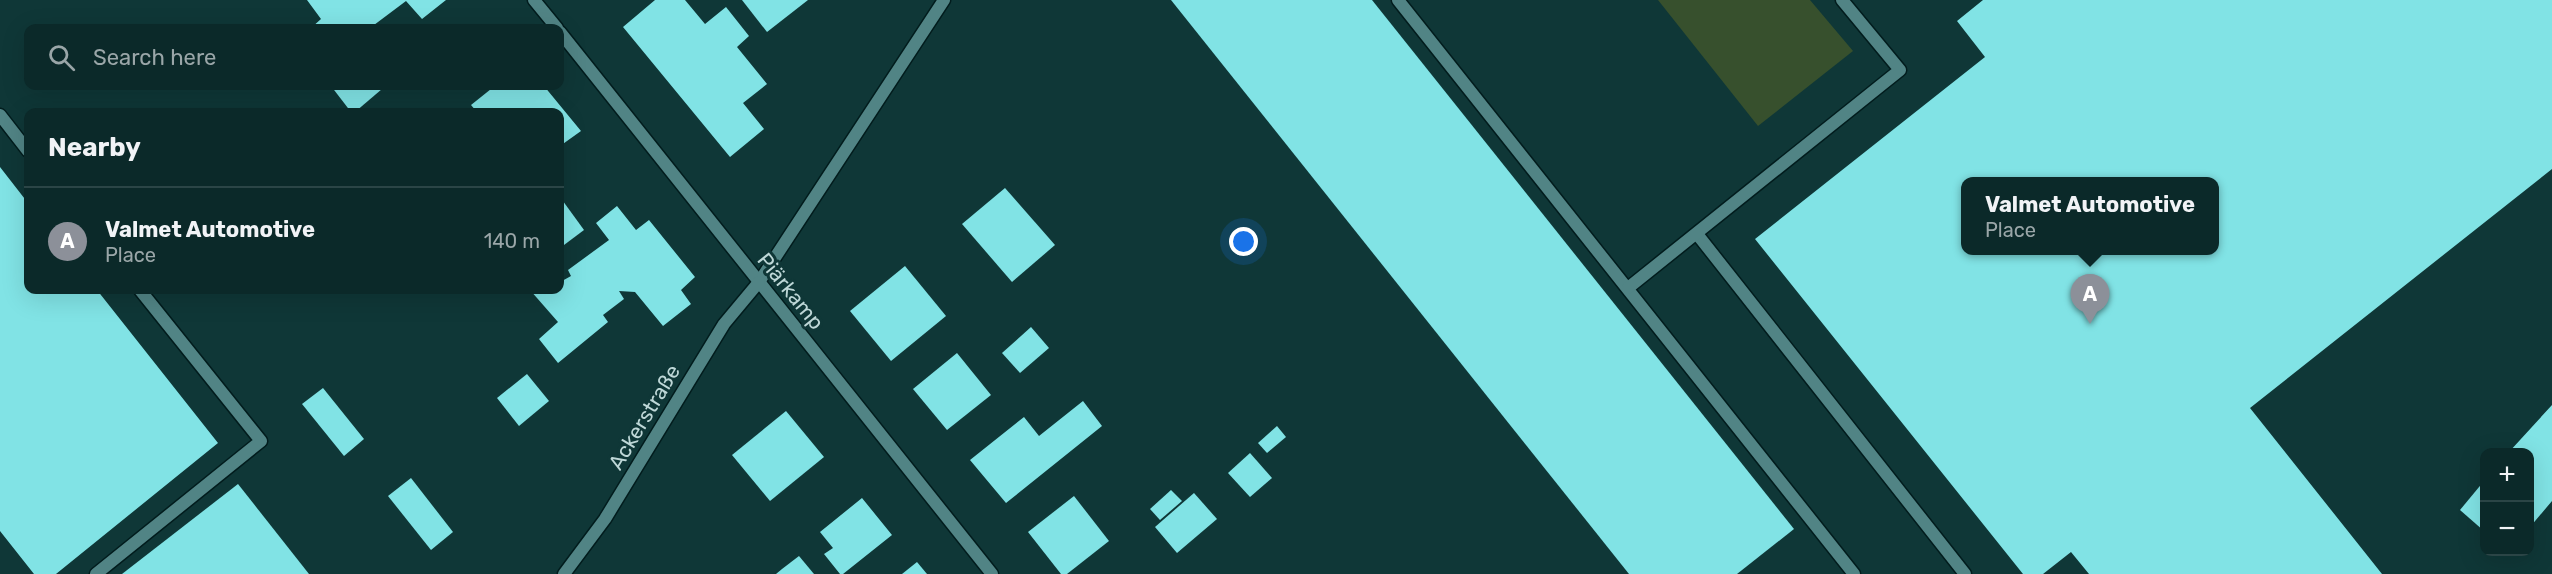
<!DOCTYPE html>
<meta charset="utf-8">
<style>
:root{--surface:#0b2929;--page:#193535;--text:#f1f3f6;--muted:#9aa6a8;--line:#2b4546;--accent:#8c9099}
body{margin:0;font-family:Rubik,sans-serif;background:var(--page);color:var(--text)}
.controls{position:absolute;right:18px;bottom:18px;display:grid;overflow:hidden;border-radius:12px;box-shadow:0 6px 24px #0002}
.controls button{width:54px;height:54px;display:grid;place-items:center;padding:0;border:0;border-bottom:2px solid var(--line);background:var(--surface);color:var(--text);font:30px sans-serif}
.you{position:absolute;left:1244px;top:242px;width:21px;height:21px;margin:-15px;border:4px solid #fff;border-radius:50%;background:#1a73e8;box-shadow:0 0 0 9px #1a73e833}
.badge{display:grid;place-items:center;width:39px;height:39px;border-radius:50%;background:var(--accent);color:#fff;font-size:20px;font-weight:700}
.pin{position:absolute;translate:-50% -50px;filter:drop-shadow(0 2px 3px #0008)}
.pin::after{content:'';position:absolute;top:32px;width:21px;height:18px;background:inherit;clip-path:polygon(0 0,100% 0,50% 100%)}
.popup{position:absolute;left:1961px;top:177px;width:258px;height:78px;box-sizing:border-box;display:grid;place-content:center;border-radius:12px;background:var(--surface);filter:drop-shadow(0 2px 4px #0005);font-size:20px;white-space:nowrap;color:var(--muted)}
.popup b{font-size:22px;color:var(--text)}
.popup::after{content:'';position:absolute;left:50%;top:100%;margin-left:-12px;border:12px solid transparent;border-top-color:var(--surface)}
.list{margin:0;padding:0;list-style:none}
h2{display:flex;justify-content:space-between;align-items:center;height:78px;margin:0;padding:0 24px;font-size:26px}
h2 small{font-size:20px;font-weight:400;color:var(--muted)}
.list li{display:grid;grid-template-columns:39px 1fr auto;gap:18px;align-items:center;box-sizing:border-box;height:108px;padding:0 24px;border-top:2px solid var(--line)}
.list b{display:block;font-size:22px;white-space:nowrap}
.list p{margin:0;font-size:20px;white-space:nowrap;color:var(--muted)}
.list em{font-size:20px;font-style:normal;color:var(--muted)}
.icon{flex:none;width:33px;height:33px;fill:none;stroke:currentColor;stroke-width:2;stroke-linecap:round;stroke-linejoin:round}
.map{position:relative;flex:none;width:2552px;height:574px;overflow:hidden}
.search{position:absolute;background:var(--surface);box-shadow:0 6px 24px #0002;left:24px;top:24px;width:540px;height:66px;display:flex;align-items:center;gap:15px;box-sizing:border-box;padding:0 21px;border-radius:12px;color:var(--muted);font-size:22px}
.panel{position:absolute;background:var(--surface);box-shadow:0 6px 24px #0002;left:24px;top:108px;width:540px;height:186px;border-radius:12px}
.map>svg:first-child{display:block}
</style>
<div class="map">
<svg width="2552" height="574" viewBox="0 0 2552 574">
<rect width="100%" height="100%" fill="#0f3737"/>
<!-- green -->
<polygon fill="#37502d" points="1658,0 1810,0 1853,51 1758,126"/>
<!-- building -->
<g fill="#81e3e5" fill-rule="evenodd">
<polygon points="307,0 446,0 422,19 406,1 370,28 311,28 321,19"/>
<polygon points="655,0 685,0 705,24 726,7 749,36 737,47 767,84 743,103 764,129 730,157 623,27"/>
<polygon points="742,0 808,0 767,32"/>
<polygon points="1171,0 1372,0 1794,529 1737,574 1629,574"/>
<path d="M1983,0H2552V169L2250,408L2382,574H2089L2071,552L2043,574H2023L1755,239L1985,57L1957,21ZM1966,182H2214V250H1966Z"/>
<polygon points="331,86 379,86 382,89 355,112 351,112"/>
<polygon points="489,86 544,86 581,131 560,146 560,112 477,112 471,105 491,89"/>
<polygon points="0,167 28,203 28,290 97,290 218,443 56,574 34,574 0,531"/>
<polygon points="1005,188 1055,245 1012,282 962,224"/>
<polygon points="560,197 584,230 560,248"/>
<polygon points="617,206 636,230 649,220 695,277 681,290 691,304 663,326 635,292 619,291 624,299 603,315 608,322 558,363 539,339 558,322 530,290 560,290 560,278 562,281 571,276 568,270 609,240 596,223"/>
<polygon points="905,266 946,316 891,361 850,311"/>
<polygon points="1031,327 1049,348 1020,373 1002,353"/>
<polygon points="957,353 991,395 947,430 913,389"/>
<polygon points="527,374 549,401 519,426 497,398"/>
<polygon points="323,388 364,439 344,456 302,404"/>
<polygon points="1083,401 1102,426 1006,503 970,460 1024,417 1039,436"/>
<polygon points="2552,405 2552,501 2530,527 2530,452 2509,452"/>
<polygon points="786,411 824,457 770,501 732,455"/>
<polygon points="1277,426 1286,437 1267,453 1258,443"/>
<polygon points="1250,453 1272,478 1250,497 1228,473"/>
<polygon points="411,478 453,532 431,550 388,496"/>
<polygon points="2484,481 2484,531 2460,510"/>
<polygon points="238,484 309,574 122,574"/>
<polygon points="1171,490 1182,501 1160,520 1150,509"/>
<polygon points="1194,493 1217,519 1177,553 1155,527"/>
<polygon points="1074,496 1109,541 1067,574 1061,574 1028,532"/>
<polygon points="862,498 892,535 843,574 840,574 824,554 833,548 820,532"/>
<polygon points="799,556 814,574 776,574 782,569"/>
<polygon points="917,562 927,574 902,574"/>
</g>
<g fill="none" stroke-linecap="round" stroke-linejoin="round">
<!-- lane casing -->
<g stroke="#021c1d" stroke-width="15">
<g id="lane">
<polyline points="1398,0 1854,574"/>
<polyline points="0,115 28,151"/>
<polyline points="1697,234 1965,574"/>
<polyline points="759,282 944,0"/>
<polyline points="1628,288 1900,70 1842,0"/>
<polyline points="96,574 261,441 140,290"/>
</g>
</g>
<!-- street casing -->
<g stroke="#021c1d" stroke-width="15">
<g id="street">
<polyline points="534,0 557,28"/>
<polyline points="560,32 992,574"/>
<polyline points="564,574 605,519 724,324 759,282"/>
</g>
</g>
<!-- lane -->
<use href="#lane" stroke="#518485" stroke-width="12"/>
<!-- street -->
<use href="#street" stroke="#518485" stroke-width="12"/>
</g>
<g text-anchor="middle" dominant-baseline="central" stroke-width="6" stroke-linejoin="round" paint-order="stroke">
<!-- street labels -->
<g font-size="21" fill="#bed7d7" stroke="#0f3737">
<text transform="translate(791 291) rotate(51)">Piärkamp</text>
<text transform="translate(644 417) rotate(-59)">Ackerstraße</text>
</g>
</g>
</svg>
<div class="controls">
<button>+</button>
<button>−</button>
</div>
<div class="you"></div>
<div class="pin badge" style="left:2090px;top:324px">A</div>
<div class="popup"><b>Valmet Automotive</b>Place</div>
<div class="search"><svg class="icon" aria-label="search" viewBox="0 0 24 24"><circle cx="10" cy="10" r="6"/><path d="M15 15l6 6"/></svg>Search here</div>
<section class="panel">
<h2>Nearby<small></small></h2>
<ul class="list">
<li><span class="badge">A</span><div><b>Valmet Automotive</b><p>Place</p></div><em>140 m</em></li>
</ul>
</section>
</div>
